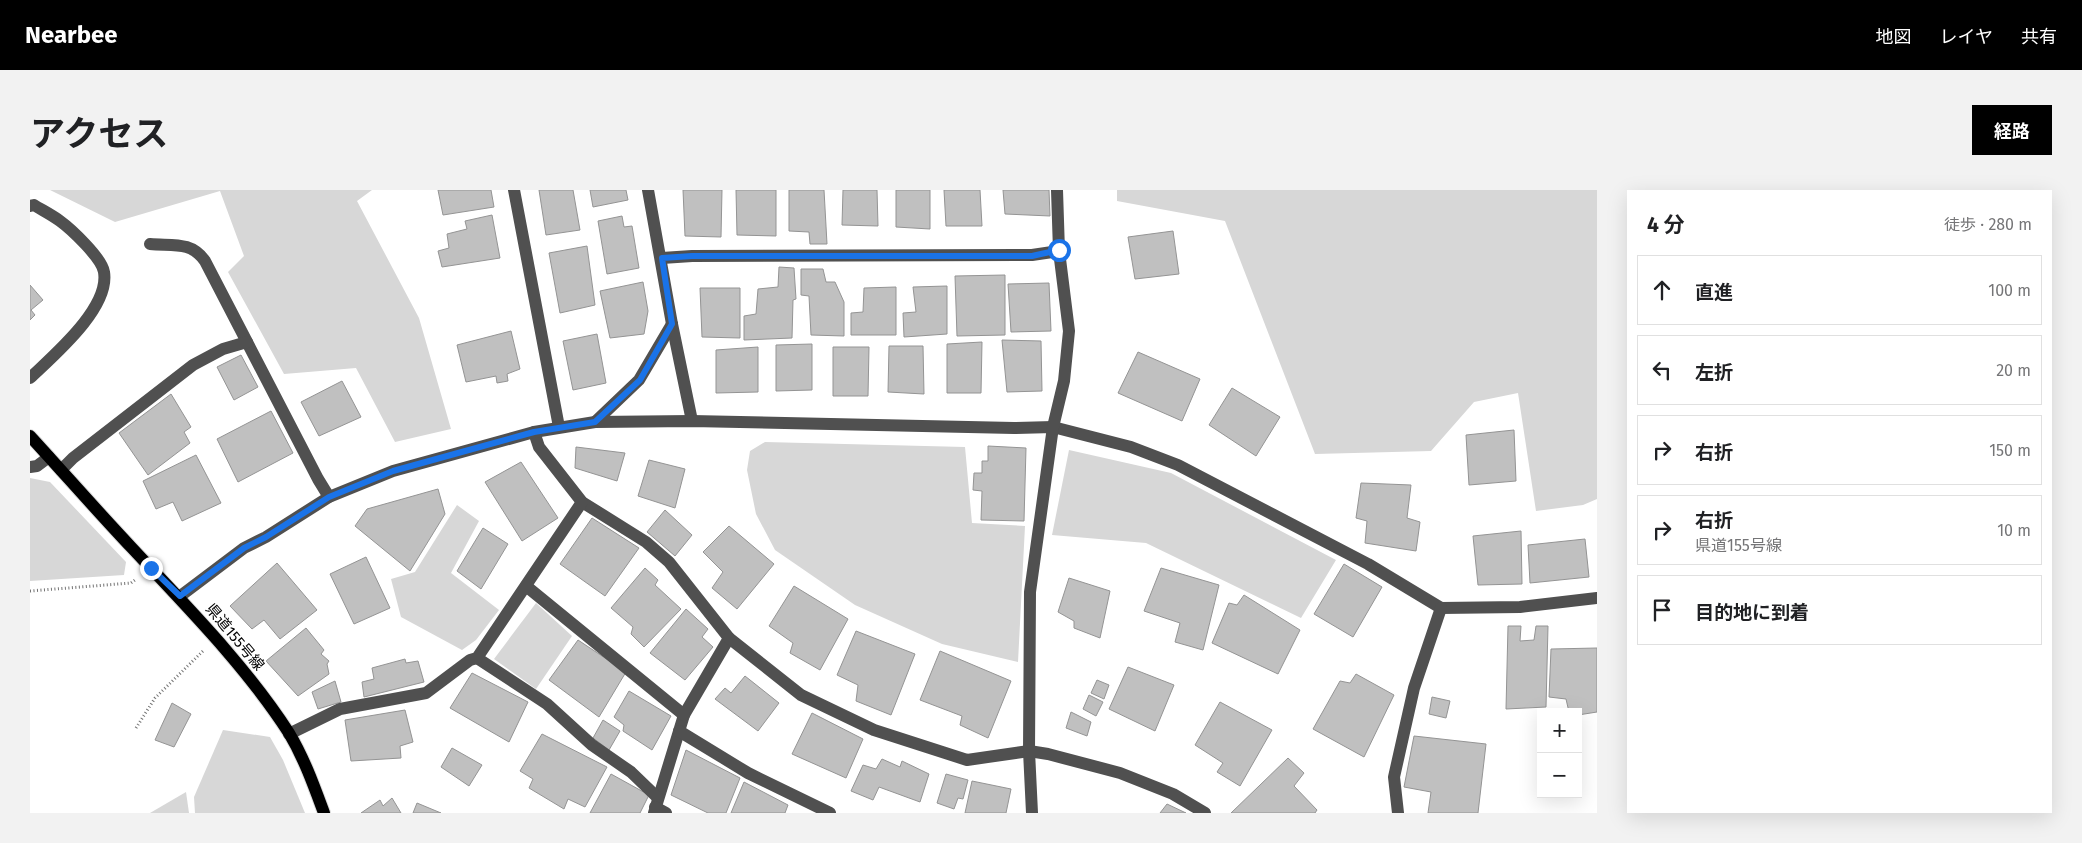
<!DOCTYPE html>
<html lang="ja">
<meta charset="utf-8">
<style>
:root{--surface:#fff;--page:#f2f2f2;--text:#202124;--muted:#757577;--line:#e0e0e0;--accent:#000}
body{margin:0;font-family:"Fira Sans","Noto Sans JP",sans-serif;background:var(--page);color:var(--text)}
.controls{position:absolute;right:15px;bottom:15px;display:grid;overflow:hidden;border-radius:0px;box-shadow:0 5px 20px #0002}
.controls button{width:45px;height:45px;display:grid;place-items:center;padding:0;border:0;border-bottom:1px solid var(--line);background:var(--surface);color:var(--text);font:25px sans-serif}
.stop{position:absolute;width:15px;height:15px;margin:-11px;border:4px solid #1a73e8;border-radius:50%;background:#fff}
.stop.end{background:#1a73e8;border-color:#fff;box-shadow:0 1px 5px #0008}
.list{margin:0;padding:0;list-style:none}
h2{display:flex;justify-content:space-between;align-items:center;height:65px;margin:0;padding:0 20px;font-size:21px}
h2 small{font-size:16px;font-weight:400;color:var(--muted)}
.list li{display:grid;grid-template-columns:32px 1fr auto;gap:15px;align-items:center;box-sizing:border-box;height:70px;margin:0 10px 10px;padding:0 10px;border:1px solid var(--line);border-radius:0px}
.list b{display:block;font-size:19px;white-space:nowrap}
.list p{margin:0;font-size:16px;white-space:nowrap;color:var(--muted)}
.list em{font-size:16px;font-style:normal;color:var(--muted)}
.icon{flex:none;width:28px;height:28px;fill:none;stroke:currentColor;stroke-width:2;stroke-linecap:round;stroke-linejoin:round}
.map{position:relative;flex:none;width:1567px;height:623px;overflow:hidden;border-radius:0px}
header{display:flex;align-items:center;gap:30px;box-sizing:border-box;height:70px;padding:0 25px;background:var(--accent);color:#fff}
header strong{font-size:24px}
nav{display:flex;gap:28px;margin-inline-start:auto;font-size:18px}
.intro{display:flex;align-items:center;justify-content:space-between;box-sizing:border-box;height:120px;padding:0 30px}
h1{margin:0;font-size:35px}
.button{padding:12px 22px;border-radius:0px;background:var(--accent);color:#fff;font-size:18px;font-weight:700}
main{display:flex;gap:30px;padding:0 30px}
aside{flex:1;background:var(--surface);border-radius:0px;box-shadow:0 5px 20px #0002}
.map>svg:first-child{display:block}
</style>
<header>
<strong>Nearbee</strong>
<nav><a>地図</a><a>レイヤ</a><a>共有</a></nav>
</header>
<div class="intro"><h1>アクセス</h1><a class="button">経路</a></div>
<main>
<div class="map">
<svg width="1567" height="623" viewBox="0 0 1567 623">
<rect width="100%" height="100%" fill="#fff"/>
<!-- green -->
<g fill="#d7d7d7">
<polygon points="20,0 342,0 327,11 389,128 421,239 365,252 326,178 254,184 198,82 214,66 190,1 85,32"/>
<polygon points="1087,0 1567,0 1567,309 1553,315 1506,321 1488,203 1444,212 1401,261 1285,264 1195,31 1087,11"/>
<polygon points="735,252 935,257 942,333 995,336 988,472 912,454 825,415 745,360 726,324 717,280 720,261"/>
<polygon points="1039,260 1141,283 1306,370 1271,428 1116,353 1022,345"/>
<polygon points="0,288 20,292 96,372 94,385 0,391"/>
<polygon points="427,315 449,331 421,383 469,420 446,450 432,460 371,427 361,389 385,382"/>
<polygon points="506,413 542,446 506,499 464,469"/>
<polygon points="193,540 240,547 253,570 275,623 165,623 164,607"/>
<polygon points="156,602 159,623 120,623"/>
</g>
<!-- building -->
<g fill="#c0c0c0" stroke="#949494">
<polygon points="408,0 461,0 464,17 413,25"/>
<polygon points="509,0 543,0 550,40 516,45"/>
<polygon points="560,0 596,0 598,10 563,17"/>
<polygon points="653,0 692,0 691,47 655,46"/>
<polygon points="706,0 746,0 746,46 707,45"/>
<polygon points="759,0 794,0 797,54 780,54 779,42 759,41"/>
<polygon points="813,0 847,0 848,36 812,35"/>
<polygon points="866,0 900,0 900,39 866,37"/>
<polygon points="914,0 950,0 952,36 916,36"/>
<polygon points="973,0 1019,0 1020,26 975,24"/>
<polygon points="462,25 470,68 412,77 408,61 419,58 417,44 437,39 435,31"/>
<polygon points="592,26 594,37 602,36 609,78 577,84 568,31"/>
<polygon points="1143,41 1149,84 1105,89 1098,47"/>
<polygon points="557,56 565,115 530,123 519,63"/>
<polygon points="749,77 764,78 766,109 763,110 762,148 714,150 714,126 726,124 728,99 748,97"/>
<polygon points="771,79 793,79 796,92 805,92 814,112 814,146 781,145 779,106 771,105"/>
<polygon points="975,85 975,145 927,146 925,86"/>
<polygon points="613,92 618,121 614,144 580,148 570,101"/>
<polygon points="1019,93 1021,141 981,142 978,94"/>
<polygon points="0,95 13,110 1,120 5,125 0,130"/>
<polygon points="917,96 917,144 874,147 873,123 886,122 883,97"/>
<polygon points="866,97 866,145 821,145 821,123 833,122 834,98"/>
<polygon points="670,98 710,98 710,148 672,147"/>
<polygon points="481,141 490,179 477,184 478,191 467,193 466,186 436,192 427,155"/>
<polygon points="567,144 576,193 543,200 533,151"/>
<polygon points="972,150 1011,151 1012,201 977,202"/>
<polygon points="952,152 951,203 917,203 917,154"/>
<polygon points="782,154 782,200 746,201 746,155"/>
<polygon points="859,156 893,156 894,204 858,202"/>
<polygon points="728,157 728,202 686,203 686,160"/>
<polygon points="803,157 839,157 838,206 803,206"/>
<polygon points="1108,162 1170,189 1152,231 1088,203"/>
<polygon points="211,165 228,197 204,210 187,177"/>
<polygon points="312,191 331,227 289,246 271,212"/>
<polygon points="1202,198 1250,227 1226,266 1179,235"/>
<polygon points="141,204 161,237 154,242 160,253 118,285 89,243"/>
<polygon points="241,221 263,263 208,292 187,249"/>
<polygon points="1484,240 1486,291 1439,295 1436,245"/>
<polygon points="958,256 996,258 994,331 951,330 952,301 943,300 944,283 952,283 952,271 958,271"/>
<polygon points="546,257 595,263 587,291 545,278"/>
<polygon points="166,265 191,313 152,331 143,312 126,319 113,291"/>
<polygon points="619,270 655,279 645,318 608,306"/>
<polygon points="491,272 528,328 492,351 455,292"/>
<polygon points="1331,293 1381,295 1377,328 1390,332 1386,361 1335,353 1337,331 1326,328"/>
<polygon points="408,299 415,324 380,381 325,336 337,319"/>
<polygon points="635,320 662,345 645,366 617,342"/>
<polygon points="562,328 609,358 575,406 530,374"/>
<polygon points="699,336 744,374 707,419 682,398 693,382 673,362"/>
<polygon points="453,338 478,354 451,399 427,381"/>
<polygon points="1491,341 1492,394 1448,395 1443,346"/>
<polygon points="1555,349 1559,387 1500,393 1498,355"/>
<polygon points="336,367 360,418 324,434 300,384"/>
<polygon points="247,373 287,420 250,449 234,430 222,439 200,416"/>
<polygon points="1314,374 1352,397 1323,447 1284,424"/>
<polygon points="615,378 628,390 625,395 651,419 614,457 601,444 603,437 581,418"/>
<polygon points="1131,378 1189,395 1173,460 1145,452 1150,433 1114,421"/>
<polygon points="1039,388 1080,401 1070,448 1044,438 1044,431 1028,422"/>
<polygon points="764,396 818,429 790,480 760,463 763,453 739,436"/>
<polygon points="1214,405 1270,440 1248,484 1182,453 1199,413 1207,415"/>
<polygon points="656,419 678,439 672,447 683,457 655,490 620,463"/>
<polygon points="1478,436 1491,436 1490,451 1504,450 1506,436 1518,436 1516,517 1476,519"/>
<polygon points="276,438 294,460 291,464 299,471 297,474 299,484 268,506 236,471"/>
<polygon points="826,441 885,464 861,525 826,511 828,495 807,485"/>
<polygon points="548,450 596,482 569,527 519,490"/>
<polygon points="1567,458 1567,522 1548,525 1548,522 1539,522 1536,509 1519,507 1521,459"/>
<polygon points="910,461 981,491 958,548 930,535 932,526 890,510"/>
<polygon points="375,469 376,473 388,471 394,492 334,507 332,492 344,489 342,478"/>
<polygon points="1098,477 1144,495 1125,541 1079,519"/>
<polygon points="442,483 498,512 479,552 420,518"/>
<polygon points="1326,484 1364,505 1334,567 1283,539 1310,491 1320,493"/>
<polygon points="715,486 749,513 728,541 685,509 695,498 701,503"/>
<polygon points="1067,490 1079,495 1074,509 1061,503"/>
<polygon points="305,491 311,512 288,519 282,502"/>
<polygon points="599,501 641,526 622,560 593,541 594,535 584,527"/>
<polygon points="1059,505 1073,512 1066,526 1053,519"/>
<polygon points="1402,507 1420,511 1416,528 1399,524"/>
<polygon points="1190,512 1242,540 1210,596 1187,582 1193,573 1165,555"/>
<polygon points="142,513 161,524 144,557 125,550"/>
<polygon points="375,520 383,552 370,556 371,568 321,571 315,530"/>
<polygon points="1041,522 1061,532 1057,546 1036,538"/>
<polygon points="782,523 833,549 816,588 762,564"/>
<polygon points="573,530 590,541 579,560 563,548"/>
<polygon points="512,544 577,577 555,617 538,609 534,619 499,598 503,589 490,581"/>
<polygon points="1384,546 1456,554 1448,623 1398,623 1401,602 1374,597"/>
<polygon points="422,558 452,575 439,596 411,577"/>
<polygon points="656,560 710,588 696,623 678,623 641,605"/>
<polygon points="1258,568 1274,583 1264,596 1287,620 1285,623 1201,623"/>
<polygon points="852,569 870,577 872,571 899,584 890,612 849,597 843,610 821,601 833,575 846,579"/>
<polygon points="581,584 619,605 610,623 560,623"/>
<polygon points="916,584 938,590 933,609 928,608 924,619 907,613"/>
<polygon points="942,591 981,599 976,623 935,623"/>
<polygon points="714,592 758,615 755,623 701,623"/>
<polygon points="362,608 371,623 331,623 350,610 353,616"/>
<polygon points="387,613 411,623 383,623"/>
<polygon points="1137,614 1156,623 1130,623"/>
</g>
<g fill="none" stroke-linecap="round" stroke-linejoin="round">
<!-- major casing -->
<g stroke="#dbdbdb" stroke-width="14">
<path id="major" d="M0,246C34,283 67,321 102,358C157,417 215,475 259,543C274,568 284,596 294,623"/>
</g>
<!-- path -->
<g stroke="#727272" stroke-width="3" stroke-dasharray="1 2.5" stroke-linecap="butt">
<polyline points="0,401 101,393 105,390"/>
<polyline points="106,538 125,508 173,461"/>
</g>
<!-- minor -->
<g stroke="#505050" stroke-width="12">
<polyline points="484,0 529,237"/>
<polyline points="618,0 642,134 662,231"/>
<path d="M0,16L4,15C12,20 22,25 30,31C41,39 72,68 74,82C80,118 24,165 0,188"/>
<path d="M120,54C143,56 161,51 175,71L288,289L299,307"/>
<polyline points="632,68 662,66 1002,65 1029,61"/>
<polyline points="565,232 609,190 642,134"/>
<polyline points="504,242 509,257 552,312 616,352 639,372 699,448 654,525 624,623"/>
<polyline points="0,277 7,276 19,267"/>
<polyline points="31,280 43,268 163,175 193,159 217,152"/>
<polyline points="496,396 654,525"/>
<polyline points="149,407 214,358 236,347 299,307 363,281 504,242 565,232 662,231 984,238 1023,237 1101,257 1148,275 1338,374 1411,418 1490,417 1567,408"/>
<polyline points="699,448 771,505 844,540 937,570 999,561 1018,564 1090,583 1143,604 1175,623"/>
<polyline points="447,468 517,514 562,555 601,582 628,608"/>
<polyline points="649,541 718,583 800,623"/>
<polyline points="259,544 310,519 396,503 440,470 447,468 552,312"/>
<polyline points="625,617 636,623"/>
<polyline points="1002,623 999,561 1000,402 1023,237 1034,191 1039,141 1029,61 1027,0"/>
<polyline points="1368,623 1364,587 1384,498 1411,418"/>
</g>
<!-- major -->
<use href="#major" stroke="#000" stroke-width="12"/>
</g>
<g fill="none" stroke-linecap="round" stroke-linejoin="round">
<!-- route -->
<polyline stroke="#1a73e8" stroke-width="6" points="121,378 150,406 214,358 236,347 299,307 363,281 428,263 504,242 565,232 610,190 642,134 632,68 662,66 1002,66 1029,60"/>
</g>
<g text-anchor="middle" dominant-baseline="central" stroke-width="4" stroke-linejoin="round" paint-order="stroke">
<!-- street labels -->
<g font-size="15" fill="#000" stroke="#fff">
<text transform="translate(205 447) rotate(50)">県道155号線</text>
</g>
</g>
</svg>
<div class="controls">
<button>+</button>
<button>−</button>
</div>
<div class="stop" style="left:1029px;top:60px"></div>
<div class="stop end" style="left:121px;top:378px"></div>
</div>
<aside>
<h2>4 分<small>徒歩 · 280 m</small></h2>
<ul class="list">
<li><svg class="icon" aria-label="ahead" viewBox="0 0 24 24"><path d="M12 20V5M6 11l6-6 6 6"/></svg><div><b>直進</b></div><em>100 m</em></li>
<li><svg class="icon" aria-label="left" viewBox="0 0 24 24"><path d="M17 20v-9H6M10 6l-5 5 5 5"/></svg><div><b>左折</b></div><em>20 m</em></li>
<li><svg class="icon" aria-label="right" viewBox="0 0 24 24"><path d="M7 20v-9h11M14 6l5 5-5 5"/></svg><div><b>右折</b></div><em>150 m</em></li>
<li><svg class="icon" aria-label="right" viewBox="0 0 24 24"><path d="M7 20v-9h11M14 6l5 5-5 5"/></svg><div><b>右折</b><p>県道155号線</p></div><em>10 m</em></li>
<li><svg class="icon" aria-label="arrive" viewBox="0 0 24 24"><path d="M6 21V4h12l-3 4 3 4H6"/></svg><div><b>目的地に到着</b></div></li>
</ul>
</aside>
</main>
